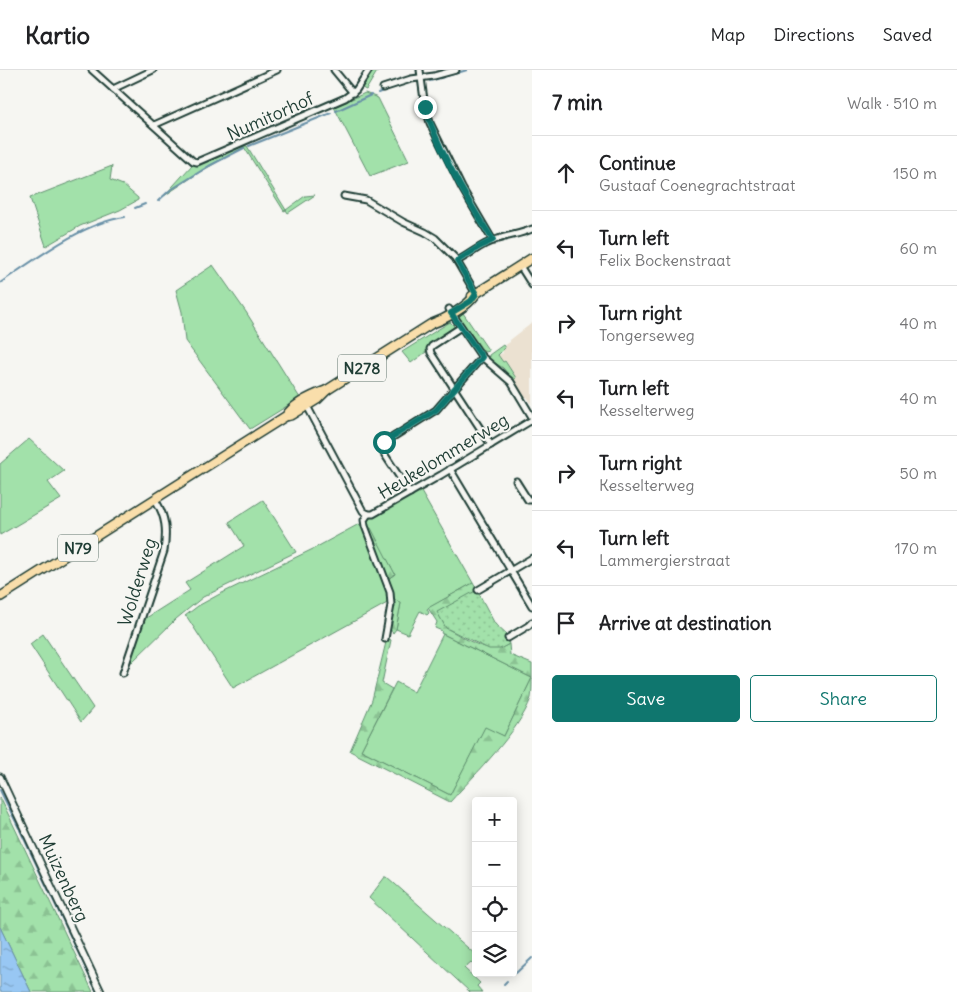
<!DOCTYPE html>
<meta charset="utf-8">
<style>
:root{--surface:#fff;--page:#f6f6f6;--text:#202124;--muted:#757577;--line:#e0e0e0;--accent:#0f766e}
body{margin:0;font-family:Delius,sans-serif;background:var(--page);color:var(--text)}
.controls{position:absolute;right:15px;bottom:15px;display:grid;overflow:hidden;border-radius:5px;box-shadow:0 2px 12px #0003}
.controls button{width:45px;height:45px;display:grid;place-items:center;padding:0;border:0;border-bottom:1px solid var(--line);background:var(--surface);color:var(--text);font:25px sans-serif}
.stop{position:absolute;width:15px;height:15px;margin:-11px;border:4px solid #0f766e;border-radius:50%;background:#fff}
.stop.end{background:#0f766e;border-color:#fff;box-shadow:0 1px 5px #0008}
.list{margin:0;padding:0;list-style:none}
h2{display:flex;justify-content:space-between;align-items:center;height:65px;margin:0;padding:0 20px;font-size:21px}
h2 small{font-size:16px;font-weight:400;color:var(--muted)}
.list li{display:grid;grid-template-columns:32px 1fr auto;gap:15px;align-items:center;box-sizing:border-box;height:75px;padding:0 20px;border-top:1px solid var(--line)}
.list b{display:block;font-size:19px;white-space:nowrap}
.list p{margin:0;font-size:16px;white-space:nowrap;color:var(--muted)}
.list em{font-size:16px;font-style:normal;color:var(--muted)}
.actions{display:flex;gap:10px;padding:15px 20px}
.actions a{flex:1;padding:11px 0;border:1px solid var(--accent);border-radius:5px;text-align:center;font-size:18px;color:var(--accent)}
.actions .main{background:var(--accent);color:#fff}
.icon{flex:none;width:28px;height:28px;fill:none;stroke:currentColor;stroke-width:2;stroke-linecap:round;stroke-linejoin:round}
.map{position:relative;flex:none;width:532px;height:922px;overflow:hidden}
header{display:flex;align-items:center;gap:30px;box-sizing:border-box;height:70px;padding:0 25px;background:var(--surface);border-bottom:1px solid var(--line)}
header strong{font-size:24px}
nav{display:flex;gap:28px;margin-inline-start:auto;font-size:18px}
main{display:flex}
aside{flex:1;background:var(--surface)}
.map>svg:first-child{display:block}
</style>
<header>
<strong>Kartio</strong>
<nav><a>Map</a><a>Directions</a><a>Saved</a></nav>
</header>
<main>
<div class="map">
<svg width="532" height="922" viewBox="0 0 532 922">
<defs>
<pattern id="forest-firs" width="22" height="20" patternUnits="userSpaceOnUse" patternTransform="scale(1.25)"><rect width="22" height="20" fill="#a2e1aa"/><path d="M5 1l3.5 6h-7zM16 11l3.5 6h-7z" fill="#8bc293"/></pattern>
<pattern id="park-dots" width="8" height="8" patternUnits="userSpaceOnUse" patternTransform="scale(1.25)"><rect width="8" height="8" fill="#a2e1aa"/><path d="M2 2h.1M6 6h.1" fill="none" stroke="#8bc293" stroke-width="1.8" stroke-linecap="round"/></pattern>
<pattern id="water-ripples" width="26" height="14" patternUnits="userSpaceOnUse" patternTransform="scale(1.25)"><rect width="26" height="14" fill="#98c7f3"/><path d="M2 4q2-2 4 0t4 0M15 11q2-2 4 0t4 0" fill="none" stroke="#7ba3c6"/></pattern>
</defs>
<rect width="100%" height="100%" fill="#f6f6f2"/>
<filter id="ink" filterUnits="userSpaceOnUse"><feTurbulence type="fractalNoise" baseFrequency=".02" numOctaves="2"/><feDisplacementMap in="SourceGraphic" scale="10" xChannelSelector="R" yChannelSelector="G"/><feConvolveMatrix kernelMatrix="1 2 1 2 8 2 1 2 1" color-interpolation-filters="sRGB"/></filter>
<g filter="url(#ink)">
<!-- built -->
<polygon fill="#ebe1d1" points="532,253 532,334 527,327 525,328 513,310 516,308 505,290 503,292 498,285 503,283 502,281 505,278 504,276 510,272 510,270"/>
<!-- grass -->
<g fill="#a2e1aa" stroke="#608f6f">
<polygon points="371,0 378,0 366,20 360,17"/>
<polygon points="365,23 378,28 409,91 370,106 334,37"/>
<polygon points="242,76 247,76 286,140 305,126 315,125 288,143 286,140 284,141 244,77 200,102 164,126 192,95 196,96"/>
<polygon points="112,96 110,110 123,115 138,128 138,130 120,140 80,156 46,176 30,128"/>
<polygon points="213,195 246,242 300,328 250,359 185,271 182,242 176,220"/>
<polygon points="463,243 489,281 484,282 459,247"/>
<polygon points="450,252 454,256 454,258 429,274 426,282 411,293 402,282"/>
<polygon points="503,275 505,278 498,285 503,292 505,291 516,308 513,310 503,298 489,289 489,285"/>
<polygon points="29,369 64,401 48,412 61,429 0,465 0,394"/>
<polygon points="420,420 473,513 427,539 429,543 427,545 420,541 408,564 396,559 401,533 392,528 388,509 395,504 368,458 367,449"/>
<polygon points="263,430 296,482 203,527 176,549 132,592 129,591 143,550 190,520 185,513 244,476 229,452"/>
<polygon points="359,454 362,456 387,519 389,532 233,618 187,547 185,546 198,536 218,525 313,479"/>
<polygon points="43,564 93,638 81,652 30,574"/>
<polygon points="443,564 532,608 504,666 485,658 450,725 361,680 396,612 414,622"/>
<polygon points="385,807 387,807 476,885 476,897 471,892 464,898 480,913 477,916 482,922 470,922 369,828"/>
</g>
<!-- forest -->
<g fill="url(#forest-firs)" stroke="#608f6f">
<polygon points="368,458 371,458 395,504 388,509"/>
<path d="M473,513L477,520L446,558C464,567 489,587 509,574L510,585L532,594V608L441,563L442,561L435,558L437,552L428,538Z"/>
<polygon points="392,528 401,533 396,559 393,563 390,559 390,556"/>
<path d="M387,568L391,570L382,613L392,619L361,680L450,725L485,657L504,666L532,608C532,614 532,622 531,628C519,662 475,704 450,732L350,681L372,630Z"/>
<polygon points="0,727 93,922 31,922 0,857"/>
</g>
<!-- park -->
<polygon fill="url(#park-dots)" stroke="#608f6f" points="477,520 495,554 508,566 506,568 509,574 500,579 489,579 446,558 437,542"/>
<!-- water -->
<polygon fill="url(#water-ripples)" stroke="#6890a7" points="0,857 31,922 0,922"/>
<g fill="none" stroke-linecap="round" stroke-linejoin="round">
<!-- stream -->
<g stroke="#6890a7" stroke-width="2">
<polyline points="430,11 467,0"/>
<polyline points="378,23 390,18"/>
<polyline points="336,41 371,25"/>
<polyline points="249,76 331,43"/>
<polyline points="158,131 169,121 209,96 244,78"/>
<polyline points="135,138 145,134"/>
<path d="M0,213C34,190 84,152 125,147"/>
<polyline points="0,720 19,758"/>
<polyline points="20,760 97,922"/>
<polyline points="516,903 532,888"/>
<polyline points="504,914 507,911"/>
</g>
<!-- minor casing -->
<g stroke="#1f3d34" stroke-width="9">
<g id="minor">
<polyline points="92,0 193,91 197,92 345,28 356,20 369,0"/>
<polyline points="334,0 353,23"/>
<polyline points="420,0 424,30 430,53 462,118 493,171"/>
<polyline points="383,18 411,9 434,6 456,0"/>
<polyline points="113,19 153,0"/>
<polyline points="154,55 277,0"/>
<polyline points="344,126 366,130 403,152 425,162 435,168 455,188 476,224"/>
<path d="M457,191C471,184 482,173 498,169C510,165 521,164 532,159"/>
<polyline points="520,196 532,215"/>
<polyline points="449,239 481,286 511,312 532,347"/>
<polyline points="461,257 432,276 430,279 431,283 491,375"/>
<polyline points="306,334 363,441 368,444"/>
<polyline points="450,399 532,536"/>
<polyline points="516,411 528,430 532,430"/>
<polyline points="410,423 383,382 382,374 436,340 482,287"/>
<polyline points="368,444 373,444 441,405 532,350"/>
<polyline points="368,444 364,450 365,456 390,522 391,535 385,569"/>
<polyline points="478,520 532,488"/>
<polyline points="508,568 528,556 532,552"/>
<path d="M123,603L164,481C167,460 166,447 155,429"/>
</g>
</g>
<!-- tertiary casing -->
<g stroke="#1f3d34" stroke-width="9">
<polyline id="tertiary" points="0,707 101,922"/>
</g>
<!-- primary casing -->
<g stroke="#1f3d34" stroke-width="11">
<g id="primary">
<polyline points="472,226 532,188"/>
<path d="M288,346L292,345L318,329L327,320L431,254C446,249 467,237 476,224"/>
<path d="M0,527L286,346C294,333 313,325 327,320"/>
</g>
</g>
<!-- minor -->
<use href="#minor" stroke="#f6f6f2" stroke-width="5"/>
<!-- tertiary -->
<use href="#tertiary" stroke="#f6f6f2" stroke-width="5.5"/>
<!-- primary -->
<use href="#primary" stroke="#f9deab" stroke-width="8"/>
</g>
</g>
<g fill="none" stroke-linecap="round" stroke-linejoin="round" filter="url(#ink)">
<!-- route -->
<path stroke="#0f766e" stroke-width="6" d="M384,372L436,340L482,287L451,243L471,231L476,224L457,191L479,177L493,170C467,130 439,83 425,37"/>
</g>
<g text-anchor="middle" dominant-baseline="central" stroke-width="4" stroke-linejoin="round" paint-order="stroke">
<!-- shield labels -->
<g fill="#f6f6f2" stroke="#60746d" stroke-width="1">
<rect x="338" y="284.5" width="48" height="27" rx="4"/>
<rect x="58" y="464.5" width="40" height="27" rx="4"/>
</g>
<g font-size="16" font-weight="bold" fill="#1f3d34">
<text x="362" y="298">N278</text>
<text x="78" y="478">N79</text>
</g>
<!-- street labels -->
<g font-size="18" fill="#1f3d34" stroke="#f6f6f2">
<text transform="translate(270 46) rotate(-24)">Numitorhof</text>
<text transform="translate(443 386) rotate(-31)">Heukelommerweg</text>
<text transform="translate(137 512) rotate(-73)">Wolderweg</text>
<text transform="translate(64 808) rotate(65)">Muizenberg</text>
</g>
</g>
</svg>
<div class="controls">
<button>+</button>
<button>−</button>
<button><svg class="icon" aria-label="locate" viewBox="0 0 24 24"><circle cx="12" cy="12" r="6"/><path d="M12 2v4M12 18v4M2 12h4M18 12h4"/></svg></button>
<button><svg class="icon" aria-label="layers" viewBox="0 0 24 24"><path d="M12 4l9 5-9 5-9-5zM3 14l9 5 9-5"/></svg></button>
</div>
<div class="stop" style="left:384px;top:372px"></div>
<div class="stop end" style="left:425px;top:37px"></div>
</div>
<aside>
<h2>7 min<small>Walk · 510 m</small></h2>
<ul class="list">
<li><svg class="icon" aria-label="ahead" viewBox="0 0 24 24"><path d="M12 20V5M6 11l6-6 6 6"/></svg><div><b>Continue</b><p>Gustaaf Coenegrachtstraat</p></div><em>150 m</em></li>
<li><svg class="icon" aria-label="left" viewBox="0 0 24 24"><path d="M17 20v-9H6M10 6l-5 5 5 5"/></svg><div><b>Turn left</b><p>Felix Bockenstraat</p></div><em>60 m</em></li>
<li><svg class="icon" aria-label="right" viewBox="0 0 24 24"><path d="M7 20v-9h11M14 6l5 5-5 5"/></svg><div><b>Turn right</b><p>Tongerseweg</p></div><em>40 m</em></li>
<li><svg class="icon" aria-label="left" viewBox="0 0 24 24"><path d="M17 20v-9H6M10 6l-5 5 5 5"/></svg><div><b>Turn left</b><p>Kesselterweg</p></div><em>40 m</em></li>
<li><svg class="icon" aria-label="right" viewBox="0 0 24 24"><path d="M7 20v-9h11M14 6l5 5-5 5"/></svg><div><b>Turn right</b><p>Kesselterweg</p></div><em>50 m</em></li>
<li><svg class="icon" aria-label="left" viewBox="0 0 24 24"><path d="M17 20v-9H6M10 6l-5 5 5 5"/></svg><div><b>Turn left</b><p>Lammergierstraat</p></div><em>170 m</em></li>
<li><svg class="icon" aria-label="arrive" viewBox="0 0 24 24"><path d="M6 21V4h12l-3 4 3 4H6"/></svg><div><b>Arrive at destination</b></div></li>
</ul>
<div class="actions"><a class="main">Save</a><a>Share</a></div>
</aside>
</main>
